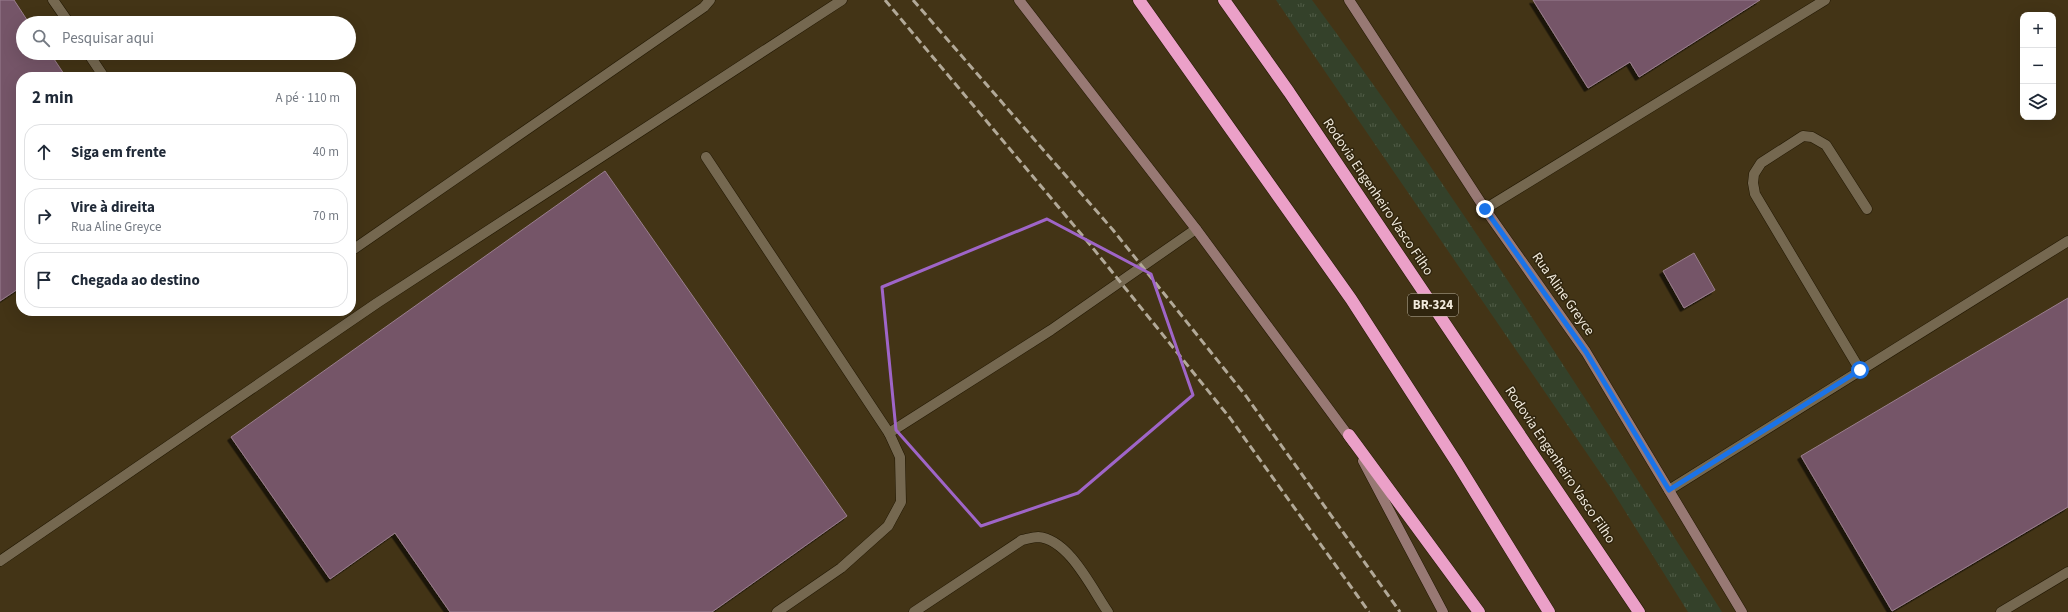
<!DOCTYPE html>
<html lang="pt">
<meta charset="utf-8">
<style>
:root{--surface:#fff;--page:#f2f2f3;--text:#1f2937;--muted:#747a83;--line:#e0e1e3}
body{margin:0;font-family:"Source Sans 3",sans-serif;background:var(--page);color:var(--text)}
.controls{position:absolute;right:12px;top:12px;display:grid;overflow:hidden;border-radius:8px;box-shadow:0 4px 16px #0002}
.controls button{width:36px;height:36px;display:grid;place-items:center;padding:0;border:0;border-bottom:1px solid var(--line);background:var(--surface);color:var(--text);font:20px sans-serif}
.stop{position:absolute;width:12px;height:12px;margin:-9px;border:3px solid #1a73e8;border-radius:50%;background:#fff}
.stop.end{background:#1a73e8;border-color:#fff;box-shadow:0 1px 4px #0008}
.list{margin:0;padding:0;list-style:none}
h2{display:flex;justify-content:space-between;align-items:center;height:52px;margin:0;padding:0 16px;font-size:17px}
h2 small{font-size:13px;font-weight:400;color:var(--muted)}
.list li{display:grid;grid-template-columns:26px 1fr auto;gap:12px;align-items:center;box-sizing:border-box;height:56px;margin:0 8px 8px;padding:0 8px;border:1px solid var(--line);border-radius:16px}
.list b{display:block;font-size:15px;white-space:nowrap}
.list p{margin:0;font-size:13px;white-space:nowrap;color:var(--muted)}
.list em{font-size:13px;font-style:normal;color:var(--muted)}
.icon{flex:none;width:22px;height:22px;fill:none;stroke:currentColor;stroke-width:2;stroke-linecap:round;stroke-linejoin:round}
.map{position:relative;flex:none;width:2068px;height:612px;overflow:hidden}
.search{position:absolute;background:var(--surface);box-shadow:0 4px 16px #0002;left:16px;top:16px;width:340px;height:44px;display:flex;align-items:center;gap:10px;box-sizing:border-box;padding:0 14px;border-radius:22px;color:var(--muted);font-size:15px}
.panel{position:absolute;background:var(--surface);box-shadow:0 4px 16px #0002;left:16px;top:72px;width:340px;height:244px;border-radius:16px}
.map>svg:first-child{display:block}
</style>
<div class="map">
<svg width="2068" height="612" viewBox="0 0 2068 612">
<defs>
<pattern id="grass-tufts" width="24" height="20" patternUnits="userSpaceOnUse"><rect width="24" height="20" fill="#34412a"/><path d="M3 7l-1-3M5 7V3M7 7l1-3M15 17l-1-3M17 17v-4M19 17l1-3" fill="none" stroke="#525d48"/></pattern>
<filter id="shadow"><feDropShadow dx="-3.5" dy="3.5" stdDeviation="0" flood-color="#0009"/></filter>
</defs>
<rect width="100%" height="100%" fill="#3a2f18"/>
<!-- built -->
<path fill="#433416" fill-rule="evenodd" d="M0,0H2068V612H0ZM2023,15H2053V117H2023ZM23,23H349V53H23ZM21,77H351V311H21Z"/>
<!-- grass -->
<path fill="url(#grass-tufts)" d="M1276,0H1312C1458,198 1590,405 1722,612H1688L1610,487Z"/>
<!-- building -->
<g fill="#755468" stroke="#9a7f8e" filter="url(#shadow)">
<polygon points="0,0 14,0 29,23 23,23 23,53 50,53 66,77 21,77 21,287 0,301"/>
<polygon points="1533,0 1760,0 1639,77 1630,62 1588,88"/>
<polygon points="605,171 847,516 712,612 450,612 395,533 330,579 231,437"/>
<polygon points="1694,253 1715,290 1684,308 1663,271"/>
<polygon points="2068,298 2068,507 1892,611 1801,456"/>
</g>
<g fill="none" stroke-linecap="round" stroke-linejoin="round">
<!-- lane casing -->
<g stroke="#211702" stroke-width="11">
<g id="lane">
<polyline points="53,0 69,23"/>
<polyline points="88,53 104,77"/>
<polyline points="706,157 889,433 900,457 901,502 888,526 841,568 777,612"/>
<polyline points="1485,209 1825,0"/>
<polyline points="351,251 704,7 710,0"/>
<polyline points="1860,370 1755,194 1753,183 1754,174 1761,163 1803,136 1812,137 1826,145 1867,209"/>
<polyline points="889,433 1051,330 1196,229"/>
<polyline points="1669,490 2068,241"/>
<polyline points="0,561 377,303 842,0"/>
<path d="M914,612L1022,540C1027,539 1033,537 1038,537C1069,539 1092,589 1108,612"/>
<polyline points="2001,612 2068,572"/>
</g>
</g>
<!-- secondary casing -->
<g stroke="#211702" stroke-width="11">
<g id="secondary">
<polyline points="1019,0 1196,229 1353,442"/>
<polyline points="1349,0 1485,209 1586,352 1742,612"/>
<polyline points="1363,461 1443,612"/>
</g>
</g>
<!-- highway casing -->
<g stroke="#211702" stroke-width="13">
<g id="highway">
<polyline points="1139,0 1351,299 1457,463 1549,612"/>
<polyline points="1224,0 1289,92 1639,612"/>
<polyline points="1349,435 1479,612"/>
</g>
</g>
<!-- lane -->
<use href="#lane" stroke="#756850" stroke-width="10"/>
<!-- secondary -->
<use href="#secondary" stroke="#987974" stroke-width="10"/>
<!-- highway -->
<use href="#highway" stroke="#eba0c8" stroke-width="12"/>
<!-- rail -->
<g stroke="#b2a998" stroke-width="3" stroke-dasharray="8 4" stroke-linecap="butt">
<polyline points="885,0 1092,247 1230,418 1369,612"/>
<polyline points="913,0 1113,230 1246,396 1400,612"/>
</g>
</g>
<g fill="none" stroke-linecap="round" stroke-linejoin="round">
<!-- route -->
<polyline stroke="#1a73e8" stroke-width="5" points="1485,209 1586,352 1669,490 1860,370"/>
</g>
<!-- marked area -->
<path fill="none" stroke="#9f65c8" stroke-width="3" stroke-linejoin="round" d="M1047,219L1151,274L1193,395L1078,493L981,526L896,430L882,287Z"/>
<g text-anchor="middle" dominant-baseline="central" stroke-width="3" stroke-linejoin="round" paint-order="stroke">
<!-- shield labels -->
<rect fill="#30250e" stroke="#b8b09f" stroke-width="1" x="1408" y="294" width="50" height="22" rx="3"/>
<g font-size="13" font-weight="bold" fill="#f2ebdd">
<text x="1433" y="305">BR-324</text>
</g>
<!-- street labels -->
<g font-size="14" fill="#f2ebdd" stroke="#30250e">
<text transform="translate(1378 197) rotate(56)">Rodovia Engenheiro Vasco Filho</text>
<text transform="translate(1563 294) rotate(55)">Rua Aline Greyce</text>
<text transform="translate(1560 465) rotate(56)">Rodovia Engenheiro Vasco Filho</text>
</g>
</g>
</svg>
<div class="controls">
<button>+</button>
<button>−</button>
<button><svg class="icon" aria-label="layers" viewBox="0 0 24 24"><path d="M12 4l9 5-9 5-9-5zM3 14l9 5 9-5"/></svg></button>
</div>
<div class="stop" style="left:1860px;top:370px"></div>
<div class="stop end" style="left:1485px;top:209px"></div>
<div class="search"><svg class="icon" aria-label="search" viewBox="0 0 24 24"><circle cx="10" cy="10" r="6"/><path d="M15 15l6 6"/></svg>Pesquisar aqui</div>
<section class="panel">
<h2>2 min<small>A pé · 110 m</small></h2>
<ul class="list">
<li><svg class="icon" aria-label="ahead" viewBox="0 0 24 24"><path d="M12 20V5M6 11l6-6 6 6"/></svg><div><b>Siga em frente</b></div><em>40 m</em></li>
<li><svg class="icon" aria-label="right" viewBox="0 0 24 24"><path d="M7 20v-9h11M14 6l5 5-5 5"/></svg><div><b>Vire à direita</b><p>Rua Aline Greyce</p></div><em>70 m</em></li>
<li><svg class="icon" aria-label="arrive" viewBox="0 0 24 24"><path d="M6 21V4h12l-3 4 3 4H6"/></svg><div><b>Chegada ao destino</b></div></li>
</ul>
</section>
</div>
